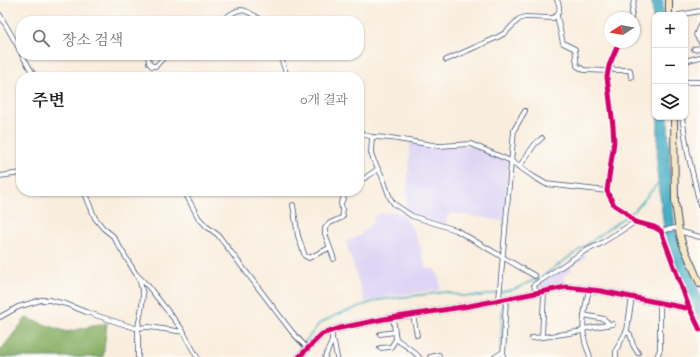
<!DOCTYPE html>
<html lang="ko">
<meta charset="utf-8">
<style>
:root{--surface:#fff;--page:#f2f2f2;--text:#222;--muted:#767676;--line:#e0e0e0}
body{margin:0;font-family:"IM FELL Great Primer","Noto Serif KR",serif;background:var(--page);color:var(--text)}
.controls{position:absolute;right:12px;top:12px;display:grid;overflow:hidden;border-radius:8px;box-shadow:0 1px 3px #0004}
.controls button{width:36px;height:36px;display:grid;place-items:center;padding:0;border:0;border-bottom:1px solid var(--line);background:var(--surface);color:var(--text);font:20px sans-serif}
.compass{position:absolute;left:604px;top:12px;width:36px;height:36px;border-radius:50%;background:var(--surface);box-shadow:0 1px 3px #0004;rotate:259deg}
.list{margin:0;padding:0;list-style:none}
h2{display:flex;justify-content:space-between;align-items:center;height:52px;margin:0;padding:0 16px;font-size:17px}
h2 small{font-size:13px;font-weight:400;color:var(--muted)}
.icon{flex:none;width:22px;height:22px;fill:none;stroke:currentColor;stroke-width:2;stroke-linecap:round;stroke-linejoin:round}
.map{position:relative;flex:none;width:700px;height:357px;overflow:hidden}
.search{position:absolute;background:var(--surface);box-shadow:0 1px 3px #0004;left:16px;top:16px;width:348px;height:44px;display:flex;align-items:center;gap:10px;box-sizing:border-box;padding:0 14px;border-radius:16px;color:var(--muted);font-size:15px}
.panel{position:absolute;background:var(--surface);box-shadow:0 1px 3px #0004;left:16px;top:72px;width:348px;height:124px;border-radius:16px}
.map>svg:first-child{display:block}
</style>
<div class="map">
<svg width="700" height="357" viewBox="0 0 700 357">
<rect width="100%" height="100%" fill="#fdfcf7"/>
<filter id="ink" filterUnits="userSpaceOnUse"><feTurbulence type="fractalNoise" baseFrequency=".025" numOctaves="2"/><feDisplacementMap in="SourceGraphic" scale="8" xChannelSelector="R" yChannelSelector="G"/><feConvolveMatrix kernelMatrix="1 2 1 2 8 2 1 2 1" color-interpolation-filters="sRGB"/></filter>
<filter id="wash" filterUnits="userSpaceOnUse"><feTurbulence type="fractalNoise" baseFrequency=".012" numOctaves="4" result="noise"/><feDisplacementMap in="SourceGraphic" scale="16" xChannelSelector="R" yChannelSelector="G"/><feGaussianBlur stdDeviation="0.9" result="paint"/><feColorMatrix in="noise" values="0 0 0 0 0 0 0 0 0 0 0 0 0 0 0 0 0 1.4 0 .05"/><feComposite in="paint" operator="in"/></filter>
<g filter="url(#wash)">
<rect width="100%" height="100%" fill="#f9eddd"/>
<!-- built -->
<g fill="#ded5f5">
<polygon points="410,143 439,148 471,146 509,162 504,221 453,213 447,217 446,225 414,215 406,211"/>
<polygon points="396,211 405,217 413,230 420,247 426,269 434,269 439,275 440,290 388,296 365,302 346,242 359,236 374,221 374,215"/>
<polygon points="583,254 586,257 571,267 572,270 563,275 566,282 565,284 540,291 536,285"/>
</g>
<!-- forest -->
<polygon fill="#8ab167" stroke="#527062" points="26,318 67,332 107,323 103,357 0,357 0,351"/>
<!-- water -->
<g fill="#45afc4" stroke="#306f91">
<polygon points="652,0 663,0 663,15 655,15 655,67"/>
<polygon points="658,117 668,117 670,176 675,230 700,294 700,320 676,266 665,236 657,171"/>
</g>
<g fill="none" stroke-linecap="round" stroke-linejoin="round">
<!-- stream -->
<g stroke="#45afc4" stroke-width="1.5">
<polyline points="501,351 502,311 504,301"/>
<polyline points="293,357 319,324 336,315 378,300 446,292 461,296 481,296 515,289 534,280 536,281 636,209 660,181"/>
</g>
</g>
</g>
<g filter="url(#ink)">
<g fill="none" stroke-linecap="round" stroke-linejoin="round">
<!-- street casing -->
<g stroke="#3c4c71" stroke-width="5.5">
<g id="street">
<polyline points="0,15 21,52"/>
<polyline points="679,15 700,11"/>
<polyline points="557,16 563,43 575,49 577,66 584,70 608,71"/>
<polyline points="631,18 634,0"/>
<path d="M221,21C242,5 242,8 263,21"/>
<polyline points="700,25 696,35 700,41"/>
<polyline points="619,42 609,66 607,77 613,126 614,142 607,191 614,205 625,212 635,222 654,227 661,231 689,307 700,330"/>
<polyline points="694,49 700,48"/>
<polyline points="22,55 35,77"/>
<polyline points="148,55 149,63 152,66 156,66 166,55"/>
<polyline points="280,55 286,73 289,77"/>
<path d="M446,60L496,38L505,33L519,19L525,17L553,18C560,14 561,7 557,0"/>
<polyline points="685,61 700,57"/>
<polyline points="609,66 614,70 630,70 631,77"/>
<polyline points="279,77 287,74"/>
<polyline points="685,82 700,82"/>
<polyline points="682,117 688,154 700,205"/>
<polyline points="359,131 363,134 372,137 391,138 439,146 471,144 511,161 534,177 546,184 607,191"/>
<polyline points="372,137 371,153 374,161 382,176 390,198 394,204 412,216 456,230 535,276"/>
<polyline points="519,167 535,144 542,138"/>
<polyline points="0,176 21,173"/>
<polyline points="359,179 365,178 378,169"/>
<polyline points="84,191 95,218 103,228 113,236 136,274 148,286 181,328 197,357"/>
<polyline points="158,191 158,192 161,191"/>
<polyline points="184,191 198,217 206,226 218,235 292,332 307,348"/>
<polyline points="293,205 298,236 305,256 309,258 329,248"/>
<polyline points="661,231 675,228 682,232 700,237"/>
<polyline points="334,259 325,234 325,228 330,223 341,218 343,216 341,203 347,191"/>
<path d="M589,290C585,307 581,324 585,342C586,347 589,352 590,357"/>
<polyline points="536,293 534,285 583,252 600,244 635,222"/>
<polyline points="499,299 514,130 525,111"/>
<polyline points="413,315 417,335"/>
<polyline points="584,315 604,319 609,324"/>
<polyline points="0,317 18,307 41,300 49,300 66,304 86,312 135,328 149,327 184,332"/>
<path d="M393,318L396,339C403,344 413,350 419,357"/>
<polyline points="583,329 613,324"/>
<polyline points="626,332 630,334 633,345 638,353"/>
<polyline points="380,334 395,332"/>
<polyline points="542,337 544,292"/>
<polyline points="532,338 544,337 583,331"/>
<polyline points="332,341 334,343 337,357"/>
<polyline points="380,348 391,347 396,339"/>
<polyline points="138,357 138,327 142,306 143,294 139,278"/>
<polyline points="325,357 332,341 332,331"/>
<polyline points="430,357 439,355"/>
<polyline points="495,357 503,352"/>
<polyline points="503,357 506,299"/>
<polyline points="616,357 616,350 627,330 632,297"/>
<polyline points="657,357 660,349 660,302"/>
</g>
</g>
<!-- secondary casing -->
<g stroke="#3c4c71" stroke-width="8">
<g id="secondary">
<polyline points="669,0 669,15"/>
<polyline points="674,117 675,202 679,231 682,243 700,284"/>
<polyline points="299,357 322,334 340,328 384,319 469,306 566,287 601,291 686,308 689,307"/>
</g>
</g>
<!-- street -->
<use href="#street" stroke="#fff" stroke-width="4"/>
<!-- secondary -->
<use href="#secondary" stroke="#f7e8c3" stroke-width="6"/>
<!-- cycleway casing -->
<g stroke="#fdfcf7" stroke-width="8">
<g id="cycleway">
<polyline points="619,42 609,66 607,77 613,126 614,142 607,191 614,205 625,212 635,222 654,227 661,231 689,307 700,330"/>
<polyline points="299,357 322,334 340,328 384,319 469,306 566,287 601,291 686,308 689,307"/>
</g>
</g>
<!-- cycleway -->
<use href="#cycleway" stroke="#d6006c" stroke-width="5"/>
</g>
</g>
</svg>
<div class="controls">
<button>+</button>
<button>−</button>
<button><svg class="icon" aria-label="layers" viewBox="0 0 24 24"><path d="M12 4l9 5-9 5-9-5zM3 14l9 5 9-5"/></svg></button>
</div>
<svg class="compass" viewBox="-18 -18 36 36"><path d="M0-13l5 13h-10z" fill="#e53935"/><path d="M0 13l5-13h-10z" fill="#767676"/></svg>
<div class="search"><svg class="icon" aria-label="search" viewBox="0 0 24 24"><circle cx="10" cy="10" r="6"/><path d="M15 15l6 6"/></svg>장소 검색</div>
<section class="panel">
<h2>주변<small>0개 결과</small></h2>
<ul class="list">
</ul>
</section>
</div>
